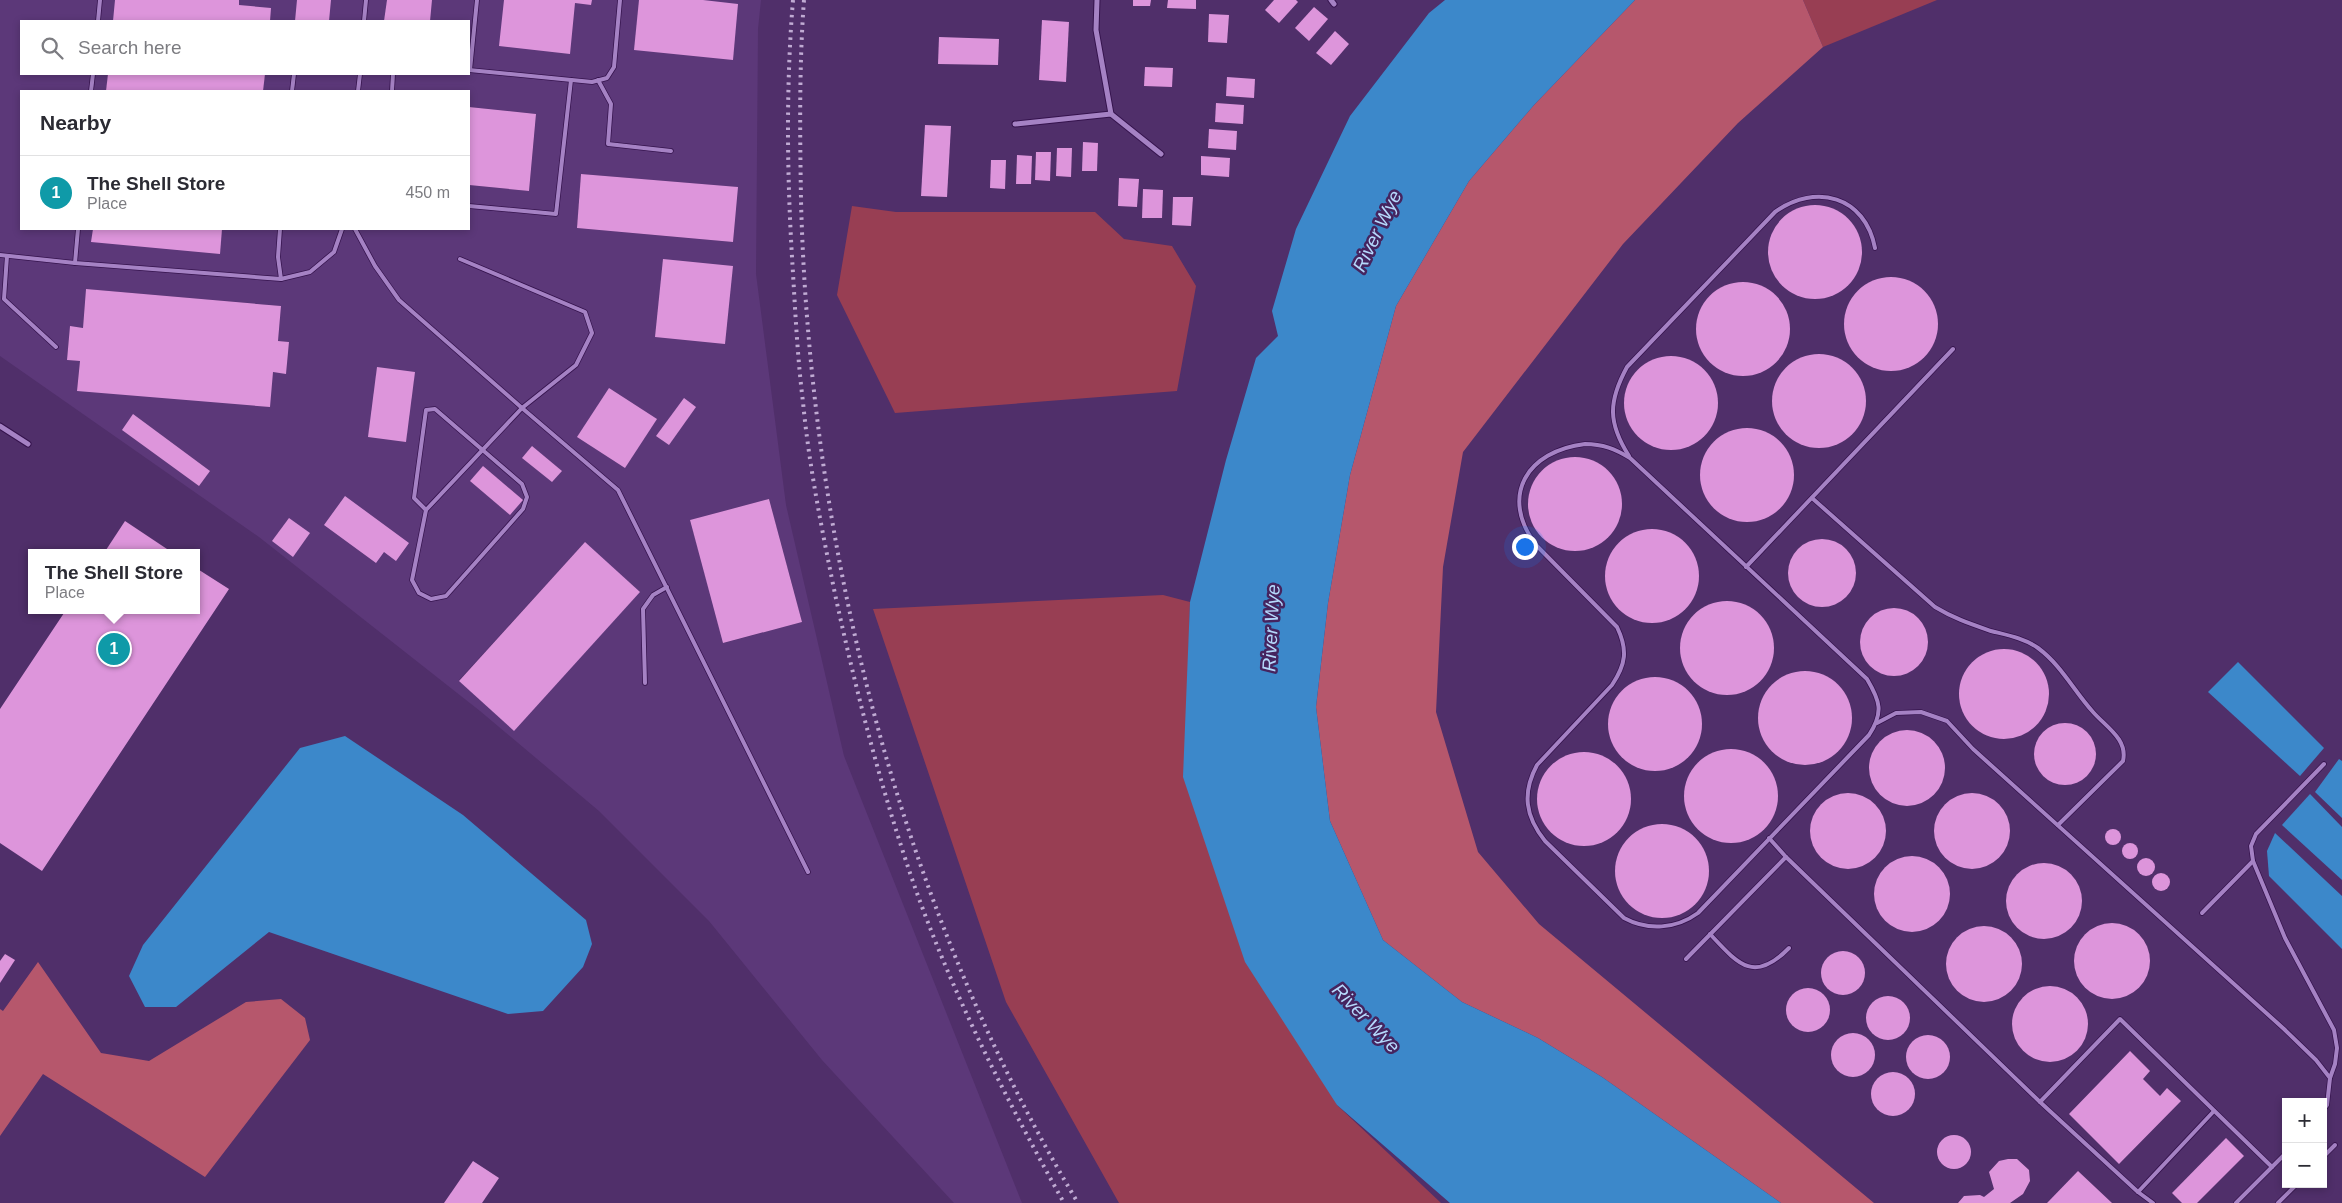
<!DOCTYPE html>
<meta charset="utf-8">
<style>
:root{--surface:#fff;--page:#f2f2f3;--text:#2b2b33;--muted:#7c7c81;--line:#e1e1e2;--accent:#111827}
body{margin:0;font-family:Helvetica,sans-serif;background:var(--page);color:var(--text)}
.controls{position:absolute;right:15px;bottom:15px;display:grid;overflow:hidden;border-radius:0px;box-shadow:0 2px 8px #0003}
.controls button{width:45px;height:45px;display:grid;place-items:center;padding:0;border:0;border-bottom:1px solid var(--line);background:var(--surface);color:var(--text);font:25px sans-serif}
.you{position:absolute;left:1524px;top:546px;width:18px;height:18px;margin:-12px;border:4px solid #fff;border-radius:50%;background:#1a73e8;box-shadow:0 0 0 8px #1a73e833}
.badge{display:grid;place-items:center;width:32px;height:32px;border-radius:50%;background:var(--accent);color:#fff;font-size:16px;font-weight:700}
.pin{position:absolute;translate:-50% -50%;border:2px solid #fff;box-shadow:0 1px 5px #0006}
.popup{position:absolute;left:28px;top:549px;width:172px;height:65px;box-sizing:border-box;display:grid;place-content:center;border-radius:0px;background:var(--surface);filter:drop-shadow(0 1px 4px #0005);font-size:16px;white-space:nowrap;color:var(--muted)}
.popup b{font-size:19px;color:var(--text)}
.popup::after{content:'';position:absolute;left:50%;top:100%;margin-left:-10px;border:10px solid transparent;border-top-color:var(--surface)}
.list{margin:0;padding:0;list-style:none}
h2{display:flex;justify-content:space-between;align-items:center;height:65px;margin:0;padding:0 20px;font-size:21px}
h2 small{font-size:16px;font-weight:400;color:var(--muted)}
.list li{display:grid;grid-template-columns:32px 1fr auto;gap:15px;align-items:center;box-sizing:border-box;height:75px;padding:0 20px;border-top:1px solid var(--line)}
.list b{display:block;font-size:19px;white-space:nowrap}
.list p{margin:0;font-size:16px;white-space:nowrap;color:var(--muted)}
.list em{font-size:16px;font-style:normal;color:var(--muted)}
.icon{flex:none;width:28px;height:28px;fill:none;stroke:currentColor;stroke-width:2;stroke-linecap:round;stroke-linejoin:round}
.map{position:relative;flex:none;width:2342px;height:1203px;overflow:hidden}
.search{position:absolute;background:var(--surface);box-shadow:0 2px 8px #0003;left:20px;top:20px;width:450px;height:55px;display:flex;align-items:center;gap:12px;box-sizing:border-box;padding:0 18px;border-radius:0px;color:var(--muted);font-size:19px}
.panel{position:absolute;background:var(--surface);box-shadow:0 2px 8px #0003;left:20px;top:90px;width:450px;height:140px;border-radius:0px}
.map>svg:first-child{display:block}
</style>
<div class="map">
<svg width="2342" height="1203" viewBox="0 0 2342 1203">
<rect width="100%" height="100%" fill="#502f6a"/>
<!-- built -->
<path fill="#5c3879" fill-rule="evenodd" d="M0,0H761L758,29L756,274L786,505L844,756L1022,1203H954L822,1060L709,921L599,811L480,711L259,537L0,356ZM21,21H469V74H21ZM21,91H469V107L536,114L529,191L469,185V229H21ZM581,174L737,187L733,242L577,228ZM86,289L281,306L278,341L289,342L286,373L273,372L77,391L80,361L67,360L70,327L83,328ZM769,499L802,622L724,643L690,520ZM585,542L514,730L459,680Z"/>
<!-- green -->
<g fill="#983e53">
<polygon points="1803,0 1937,0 1823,47"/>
<polygon points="852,206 896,212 1095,212 1124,239 1172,246 1196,286 1177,391 895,413 837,295"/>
<polygon points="1163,595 1190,602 1188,677 1337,1105 1441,1203 1119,1203 1006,1002 873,609"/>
</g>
<!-- forest -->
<g fill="#b6576c">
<polygon points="1635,0 1803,0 1823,47 1738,123 1623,244 1463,452 1443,567 1436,712 1478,852 1539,924 1874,1203 1781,1203 1602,1077 1538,1038 1462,1002 1383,940 1330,821 1316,707 1328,603 1350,475 1396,306 1469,181 1534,105"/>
<polygon points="38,962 101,1053 149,1061 246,1002 281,999 305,1018 310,1040 205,1177 43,1074 0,1136 0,1009 3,1011"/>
</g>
<!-- water -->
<g fill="#3c88ca">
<polygon points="1445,0 1635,0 1534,105 1469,181 1396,306 1350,475 1328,603 1316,707 1330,821 1383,940 1462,1002 1538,1038 1602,1077 1781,1203 1450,1203 1337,1105 1245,962 1183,777 1190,602 1226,460 1256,358 1278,336 1272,311 1296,229 1350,116 1429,13"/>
<polygon points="2238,662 2324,748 2300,776 2208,692"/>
<polygon points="345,736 463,815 586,920 592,944 583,967 543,1011 508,1014 269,932 176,1007 145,1007 129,976 143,945 300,748"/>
<polygon points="2339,759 2342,761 2342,818 2315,792"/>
<polygon points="2310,794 2342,827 2342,880 2282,825"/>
<polygon points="2275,833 2342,896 2342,949 2269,876 2267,851"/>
</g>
<!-- building -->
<g fill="#dd95db">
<polygon points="115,0 239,0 239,5 271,8 270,21 113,21"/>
<polygon points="297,0 331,0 329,21 295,21"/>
<polygon points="387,0 432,0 430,21 384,21"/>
<polygon points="504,0 592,0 591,5 575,3 570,54 499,46"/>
<polygon points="639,0 703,0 738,4 733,60 634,50"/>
<polygon points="1133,0 1151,0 1150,6 1133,6"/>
<polygon points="1168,0 1196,0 1196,9 1167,8"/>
<polygon points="1274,0 1296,0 1298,2 1279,23 1265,10"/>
<polygon points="1314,7 1328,19 1309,41 1295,28"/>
<polygon points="1209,14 1229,15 1227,43 1208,42"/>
<polygon points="1042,20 1069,22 1066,82 1039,80"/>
<polygon points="1335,31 1349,44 1331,65 1316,53"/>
<polygon points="939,37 999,39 998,65 938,64"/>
<polygon points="1145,67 1173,68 1172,87 1144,86"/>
<polygon points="108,74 265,74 263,91 106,91"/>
<polygon points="1227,77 1255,79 1254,98 1226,96"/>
<polygon points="1216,103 1244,105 1243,124 1215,122"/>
<polygon points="469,107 536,114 529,191 469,185"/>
<polygon points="925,125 951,126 947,197 921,196"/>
<polygon points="1209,129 1237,131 1236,150 1208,148"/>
<polygon points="1083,142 1098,143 1097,171 1082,171"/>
<polygon points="1057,148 1072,148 1071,177 1056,176"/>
<polygon points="1036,152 1051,152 1050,181 1035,180"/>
<polygon points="1017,155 1032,156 1031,184 1016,184"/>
<polygon points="1201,156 1230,158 1229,177 1201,175"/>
<polygon points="991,160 1006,160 1005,189 990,188"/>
<polygon points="581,174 738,187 733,242 577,228"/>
<polygon points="1119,178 1139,179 1137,207 1118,206"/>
<polygon points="1143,189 1163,190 1162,218 1142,218"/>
<polygon points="1173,197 1193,197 1191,226 1172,225"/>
<circle cx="1815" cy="252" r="47"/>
<polygon points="93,229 222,229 220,254 91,242"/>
<polygon points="663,259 733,266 725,344 655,337"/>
<circle cx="1891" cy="324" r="47"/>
<circle cx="1743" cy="329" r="47"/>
<polygon points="86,289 281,306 278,341 289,342 286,374 273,372 270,407 77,391 80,361 67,360 70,326 83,328"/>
<circle cx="1819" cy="401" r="47"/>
<circle cx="1671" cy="403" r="47"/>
<polygon points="377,367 415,372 406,442 368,437"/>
<polygon points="609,388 657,419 625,468 577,437"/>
<polygon points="684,398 696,407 669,445 656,436"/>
<polygon points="133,414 210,471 199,486 122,430"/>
<circle cx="1747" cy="475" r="47"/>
<polygon points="532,446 562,471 552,482 522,458"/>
<circle cx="1575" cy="504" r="47"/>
<polygon points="483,466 523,500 510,515 470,481"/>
<polygon points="345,496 409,543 396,561 384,552 376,563 324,525"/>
<polygon points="769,499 802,622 723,643 690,520"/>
<polygon points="289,518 310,533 293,557 272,541"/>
<polygon points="125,521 173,553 104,553"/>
<circle cx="1652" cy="576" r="47"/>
<circle cx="1822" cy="573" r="34"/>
<polygon points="585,542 640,592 514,731 459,681"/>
<polygon points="196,568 229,589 42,871 0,843 0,709 66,610 196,610"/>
<circle cx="1727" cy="648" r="47"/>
<circle cx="1894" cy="642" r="34"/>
<circle cx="2004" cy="694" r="45"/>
<circle cx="1805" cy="718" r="47"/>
<circle cx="1655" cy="724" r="47"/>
<circle cx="2065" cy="754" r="31"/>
<circle cx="1907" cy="768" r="38"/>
<circle cx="1731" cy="796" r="47"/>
<circle cx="1584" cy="799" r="47"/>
<circle cx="1972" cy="831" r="38"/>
<circle cx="1848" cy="831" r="38"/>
<circle cx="1662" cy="871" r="47"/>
<circle cx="2113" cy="837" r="8"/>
<circle cx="2130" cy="851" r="8"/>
<circle cx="1912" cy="894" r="38"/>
<circle cx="2146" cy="867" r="9"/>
<circle cx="2044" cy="901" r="38"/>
<circle cx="2161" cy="882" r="9"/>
<circle cx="2112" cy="961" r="38"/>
<circle cx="1984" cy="964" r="38"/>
<circle cx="1843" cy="973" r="22"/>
<polygon points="5,954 15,960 0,983 0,961"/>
<circle cx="2050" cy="1024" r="38"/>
<circle cx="1808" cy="1010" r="22"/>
<circle cx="1888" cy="1018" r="22"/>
<circle cx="1853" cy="1055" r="22"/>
<circle cx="1928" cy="1057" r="22"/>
<polygon points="2130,1051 2150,1071 2143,1079 2160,1096 2167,1088 2181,1101 2119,1164 2069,1114"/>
<circle cx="1893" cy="1094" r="22"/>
<circle cx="1954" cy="1152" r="17"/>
<polygon points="2226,1138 2244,1156 2197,1203 2182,1203 2172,1193"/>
<polygon points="2008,1159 2017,1159 2029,1170 2030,1181 2023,1194 2010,1203 1958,1203 1964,1196 1980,1195 1984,1197 1994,1189 1989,1172 1999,1161"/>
<polygon points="473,1161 499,1178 482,1203 444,1203"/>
<polygon points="2078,1171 2112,1203 2047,1203"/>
</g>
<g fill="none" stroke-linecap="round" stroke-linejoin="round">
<!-- service casing -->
<g stroke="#35134d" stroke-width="5.5">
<g id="service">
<polyline points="98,21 100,0"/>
<polyline points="364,21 366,0"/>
<polyline points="469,70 592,82 607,78 614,67 620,0"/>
<polyline points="470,70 477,0"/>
<polyline points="598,80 611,104 608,144 671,151"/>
<polyline points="91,91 93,74"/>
<polyline points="292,91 294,74"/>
<polyline points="358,91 360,74"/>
<polyline points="392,91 393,74"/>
<polyline points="469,206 556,214 571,80"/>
<polyline points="280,229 278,257 281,279"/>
<polyline points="355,229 375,266 399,300 522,408 618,490 808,872"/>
<polyline points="0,255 75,263 281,279 310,272 334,252 342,229"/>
<polyline points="7,256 4,299 56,347"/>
<polyline points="75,263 78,229"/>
<polygon points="435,409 522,484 527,497 523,509 446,596 431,599 419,593 412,580 426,510 414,498 426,410"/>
<path d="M1585,444C1603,444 1615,449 1630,458L1867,679C1880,701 1884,712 1869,735L1698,913C1676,929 1648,931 1624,918L1545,841C1525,816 1522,793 1537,765L1612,685C1626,664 1628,650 1617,627L1536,545C1499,496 1527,451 1585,444Z"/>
<path d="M1629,456C1608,423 1608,402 1627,367L1775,212C1816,183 1865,196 1875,248"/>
<path d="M1812,498L1935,607C1953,618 1971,624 1991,631C2007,635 2024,638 2038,648C2061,665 2074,691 2093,712C2106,727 2128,739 2123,761L2058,825"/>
<polyline points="426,510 522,408 576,365 592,333 585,312 460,259"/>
<polyline points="1746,567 1953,349"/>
<polyline points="645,683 643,609 653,595 667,587"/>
<polyline points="1877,723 1896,713 1921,712 1947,721 1973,749 2284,1029 2316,1060 2330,1078 2327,1105 2323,1110"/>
<polyline points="2324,764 2256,834 2251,846 2253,861 2285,938 2334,1030 2337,1048 2335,1064 2330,1078"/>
<polyline points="1769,838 1786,857 2040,1102 2138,1192 2153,1203"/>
<polyline points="2202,913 2253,861"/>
<path d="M1710,934C1738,964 1754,984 1789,948"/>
<polyline points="1686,959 1786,857"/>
<polyline points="2040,1102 2120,1019 2272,1167"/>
<polyline points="2323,1157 2335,1145"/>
<polyline points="2138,1192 2214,1111"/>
<polyline points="2236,1203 2286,1153"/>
<polyline points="2278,1203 2297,1184"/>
</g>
</g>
<!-- minor casing -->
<g stroke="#35134d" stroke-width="7">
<g id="minor">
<polyline points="1097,0 1096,30 1111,114"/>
<polyline points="1331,0 1334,4"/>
<polyline points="1015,124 1111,114 1161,154"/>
<polyline points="0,426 28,444"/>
</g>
</g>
<!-- service -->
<use href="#service" stroke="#a582c4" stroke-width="4"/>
<!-- minor -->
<use href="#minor" stroke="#a582c4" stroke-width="5"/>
<!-- rail -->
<g stroke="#c0abd3" stroke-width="4" stroke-dasharray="2.5 5" stroke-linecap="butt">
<path d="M793,0C786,86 787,172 792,257C795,305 797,354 803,402C809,466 822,530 835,594C855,686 878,777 908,867C947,984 1004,1095 1064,1203"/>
<path d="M804,0C799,67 800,134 801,201C810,547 899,905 1078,1203"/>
</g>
</g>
<g text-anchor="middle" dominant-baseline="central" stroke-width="5" stroke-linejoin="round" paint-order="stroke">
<!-- water labels -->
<g font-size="19" font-style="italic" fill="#b5d9fc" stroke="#45245f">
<text transform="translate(1377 231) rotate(-64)">River Wye</text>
<text transform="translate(1271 628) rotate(-87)">River Wye</text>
<text transform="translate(1366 1018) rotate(46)">River Wye</text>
</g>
</g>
</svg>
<div class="controls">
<button>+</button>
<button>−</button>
</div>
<div class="you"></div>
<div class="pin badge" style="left:114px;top:649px;background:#0f9aa8">1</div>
<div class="popup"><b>The Shell Store</b>Place</div>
<div class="search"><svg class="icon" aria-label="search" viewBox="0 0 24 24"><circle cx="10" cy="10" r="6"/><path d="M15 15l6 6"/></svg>Search here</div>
<section class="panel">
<h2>Nearby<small></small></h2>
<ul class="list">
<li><span class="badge" style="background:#0f9aa8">1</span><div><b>The Shell Store</b><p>Place</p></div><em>450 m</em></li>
</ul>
</section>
</div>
